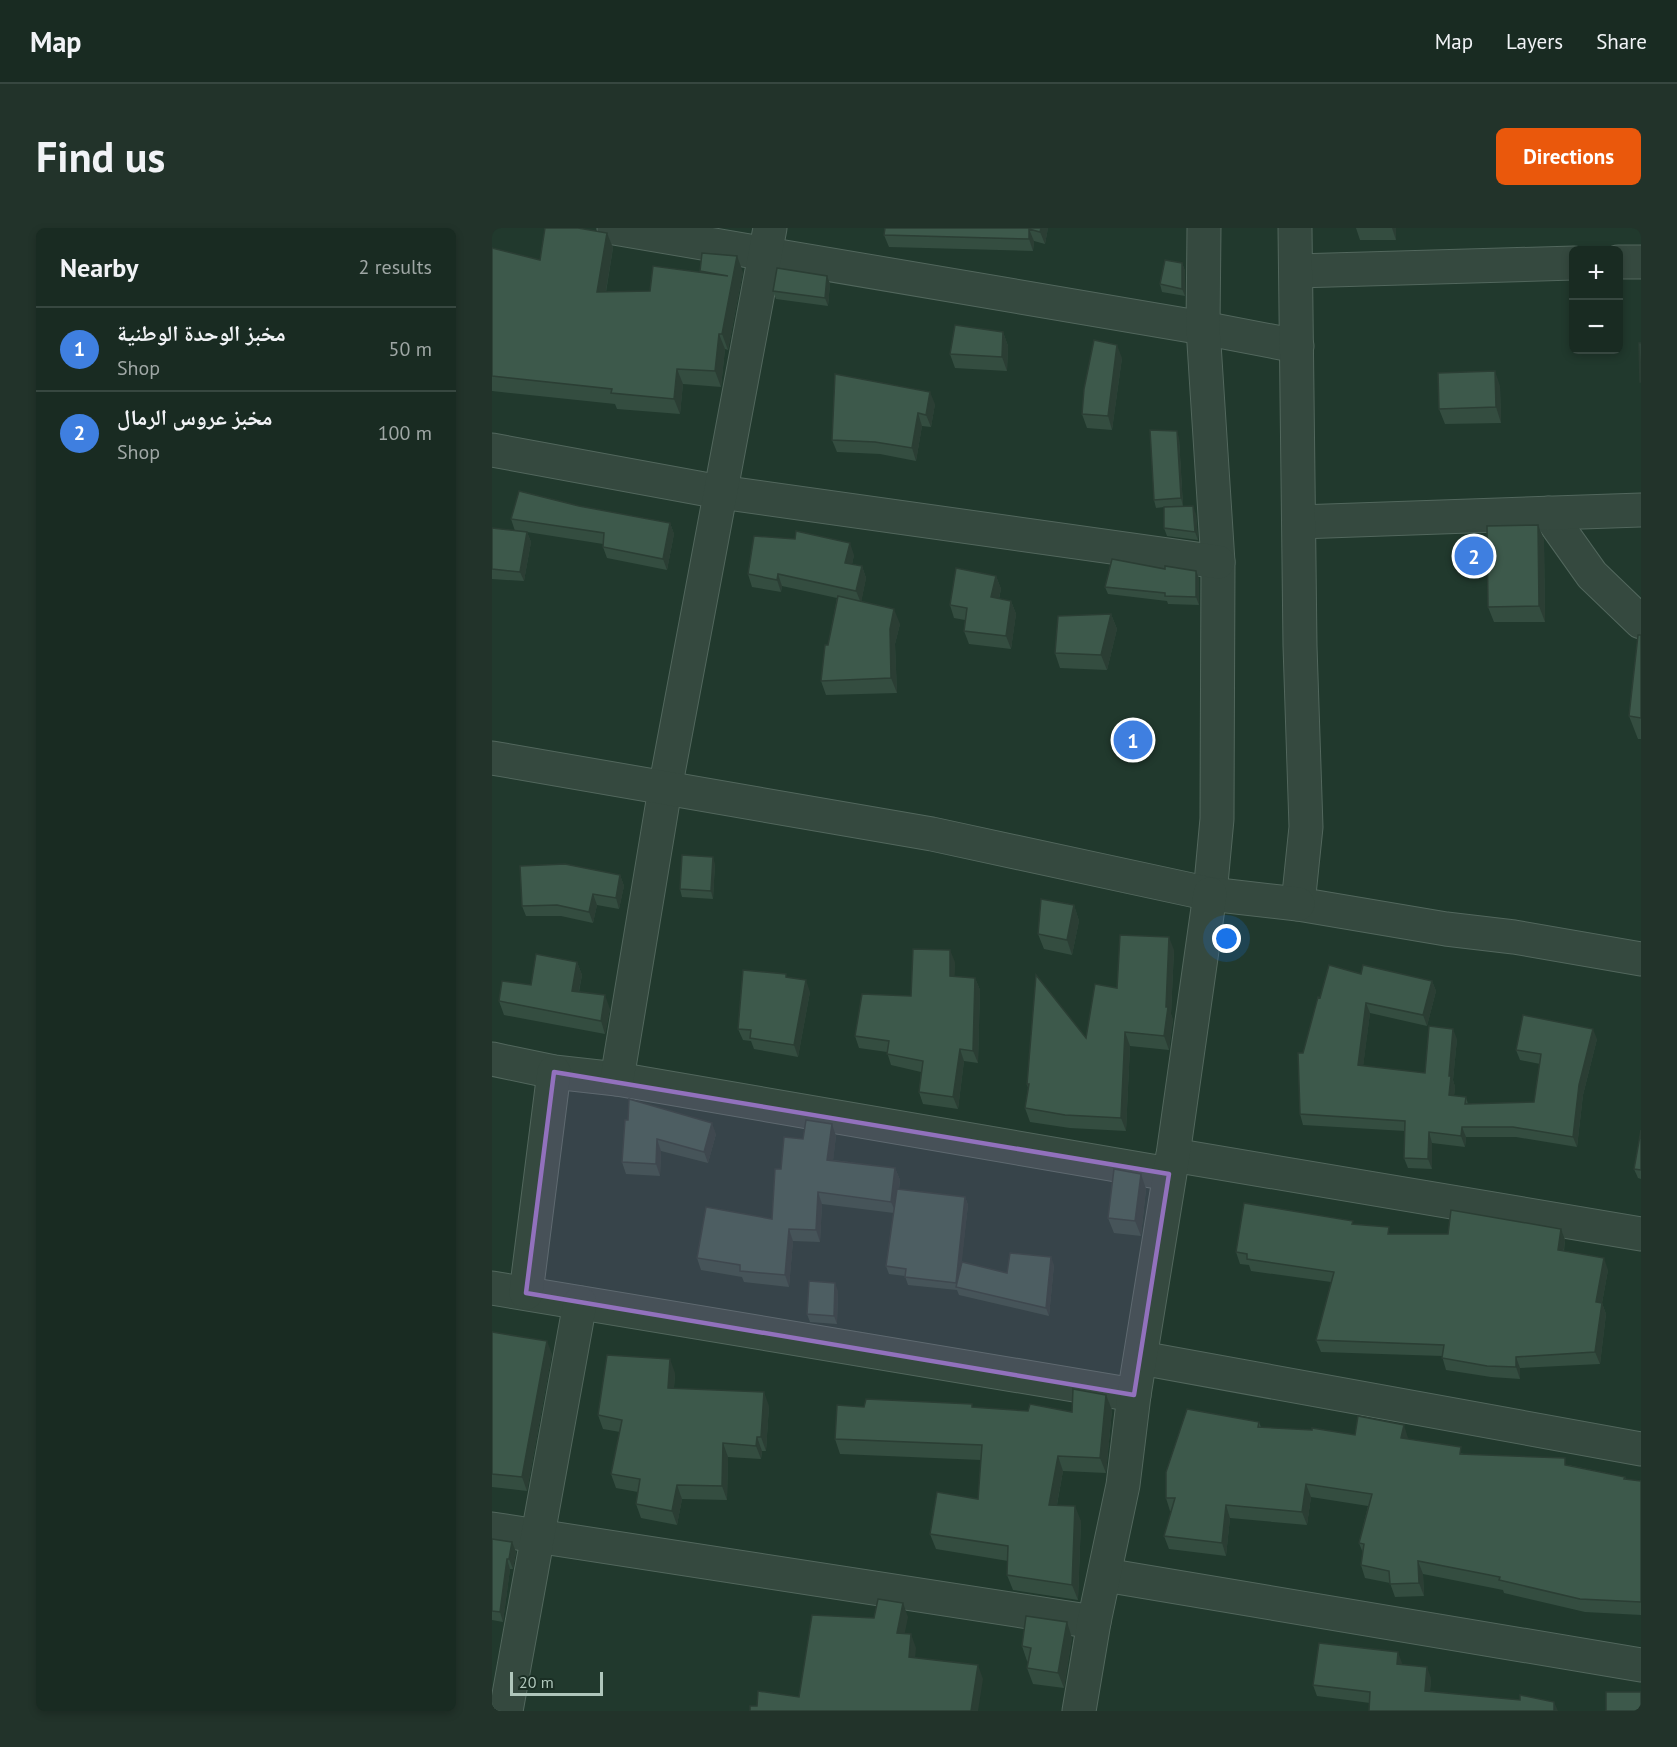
<!DOCTYPE html>
<meta charset="utf-8">
<style>
:root{--surface:#192b22;--page:#22332a;--text:#f1f3f6;--muted:#9fa7a5;--line:#374740;--accent:#ea580c}
body{margin:0;font-family:"PT Sans","Noto Naskh Arabic",sans-serif;background:var(--page);color:var(--text)}
.controls{position:absolute;right:18px;top:18px;display:grid;overflow:hidden;border-radius:9px;box-shadow:0 3px 9px #0003}
.controls button{width:54px;height:54px;display:grid;place-items:center;padding:0;border:0;border-bottom:2px solid var(--line);background:var(--surface);color:var(--text);font:30px sans-serif}
.scale{position:absolute;left:18px;bottom:15px;width:93px;box-sizing:border-box;padding-left:6px;border:3px solid #afc6bb;border-top:0;font-size:16px;line-height:21px;white-space:nowrap;color:#afc6bb;-webkit-text-stroke:4px #1a2e24;paint-order:stroke}
.you{position:absolute;left:735px;top:711px;width:21px;height:21px;margin:-15px;border:4px solid #fff;border-radius:50%;background:#1a73e8;box-shadow:0 0 0 9px #1a73e833}
.badge{display:grid;place-items:center;width:39px;height:39px;border-radius:50%;background:var(--accent);color:#fff;font-size:20px;font-weight:700}
.pin{position:absolute;translate:-50% -50%;border:3px solid #fff;box-shadow:0 2px 6px #0006}
.list{margin:0;padding:0;list-style:none}
h2{display:flex;justify-content:space-between;align-items:center;height:78px;margin:0;padding:0 24px;font-size:26px}
h2 small{font-size:20px;font-weight:400;color:var(--muted)}
.list li{display:grid;grid-template-columns:39px 1fr auto;gap:18px;align-items:center;box-sizing:border-box;height:84px;padding:0 24px;border-top:2px solid var(--line)}
.list b{display:block;font-size:22px;white-space:nowrap}
.list p{margin:0;font-size:20px;white-space:nowrap;color:var(--muted)}
.list em{font-size:20px;font-style:normal;color:var(--muted)}
.map{position:relative;flex:none;width:1149px;height:1483px;overflow:hidden;border-radius:9px}
header{display:flex;align-items:center;gap:36px;box-sizing:border-box;height:84px;padding:0 30px;background:var(--surface);border-bottom:2px solid var(--line)}
header strong{font-size:28px}
nav{display:flex;gap:33px;margin-inline-start:auto;font-size:21px}
.intro{display:flex;align-items:center;justify-content:space-between;box-sizing:border-box;height:144px;padding:0 36px}
h1{margin:0;font-size:42px}
.button{padding:15px 27px;border-radius:9px;background:var(--accent);color:#fff;font-size:21px;font-weight:700}
main{display:flex;gap:36px;padding:0 36px}
aside{flex:1;background:var(--surface);border-radius:9px;box-shadow:0 3px 9px #0003}
.map>svg:first-child{display:block}
</style>
<header>
<strong>Map</strong>
<nav><a>Map</a><a>Layers</a><a>Share</a></nav>
</header>
<div class="intro"><h1>Find us</h1><a class="button">Directions</a></div>
<main>
<aside>
<h2>Nearby<small>2 results</small></h2>
<ul class="list">
<li><span class="badge" style="background:#3f7fe0">1</span><div><b>مخبز الوحدة الوطنية</b><p>Shop</p></div><em>50 m</em></li>
<li><span class="badge" style="background:#3f7fe0">2</span><div><b>مخبز عروس الرمال</b><p>Shop</p></div><em>100 m</em></li>
</ul>
</aside>
<div class="map">
<svg width="1149" height="1483" viewBox="0 0 1149 1483">
<rect width="100%" height="100%" fill="#21392d"/>
<g fill="none" stroke-linecap="round" stroke-linejoin="round">
<!-- minor casing -->
<g stroke="#52675d" stroke-width="35">
<g id="minor">
<polyline points="122,0 711,100 805,118"/>
<polyline points="712,0 711,100 726,334 725,591 718,666"/>
<polyline points="1126,34 1149,34"/>
<polyline points="804,43 1082,35"/>
<polyline points="0,222 228,264 726,334"/>
<polyline points="1056,285 1100,347 1149,394"/>
<polyline points="807,294 1149,282"/>
<polyline points="0,831 62,844 125,851 677,946"/>
<polyline points="125,851 173,561 278,0"/>
<polyline points="681,927 1149,1006"/>
<polyline points="0,1060 642,1167"/>
<polyline points="34,1065 62,844"/>
<polyline points="649,1130 1149,1221"/>
<polyline points="0,1301 602,1394"/>
<polyline points="613,1347 1149,1437"/>
<polyline points="14,1483 88,1075"/>
</g>
</g>
<!-- tertiary casing -->
<g stroke="#52675d" stroke-width="35">
<g id="tertiary">
<polyline points="803,0 808,418 814,599 806,676 954,701 1022,709 1149,731"/>
<polyline points="0,530 440,606 718,666 806,676"/>
<polyline points="587,1483 602,1394 631,1257 642,1167 681,927 718,666"/>
</g>
</g>
<!-- minor -->
<use href="#minor" stroke="#35493f" stroke-width="33"/>
<!-- tertiary -->
<use href="#tertiary" stroke="#35493f" stroke-width="33"/>
</g>
<!-- wall -->
<g fill="#344d40">
<polygon points="556,0 553,16 542,13 541,23 397,19 392,7"/>
<polygon points="864,0 904,0 904,12 868,12"/>
<polygon points="115,5 121,20 114,64 158,63 208,44 208,43 251,44 236,122 233,121 229,159 191,156 188,186 125,181 123,176 0,163 0,20 48,32"/>
<polygon points="690,35 693,43 693,68 670,64 668,56"/>
<polygon points="335,48 338,56 336,78 284,71 281,63"/>
<polygon points="511,104 516,118 515,143 463,140 458,126"/>
<polygon points="630,130 620,202 595,200 590,186"/>
<polygon points="1008,158 1009,195 953,196 947,181"/>
<polygon points="443,176 439,199 430,198 424,233 388,226 345,224 340,212"/>
<polygon points="687,210 691,278 675,279 704,286 706,312 675,308 672,300 672,279 664,280 662,272"/>
<polygon points="87,278 178,295 182,306 175,342 115,330 111,319 111,316 35,304 39,314 32,353 0,351 0,300 23,303 19,291"/>
<polygon points="1046,297 1052,312 1053,394 1002,394 996,379"/>
<polygon points="362,327 360,336 370,338 374,350 369,374 408,396 403,416 405,465 334,467 329,453 345,370 290,358 289,364 260,359 256,346"/>
<polygon points="673,341 707,350 707,377 676,376 675,373 616,366 613,359"/>
<polygon points="504,348 509,361 507,371 519,373 524,386 519,421 477,416 472,403 473,392 462,390 458,377"/>
<polygon points="619,386 625,401 615,442 568,440 563,425"/>
<polygon points="1149,407 1149,511 1146,511 1137,488"/>
<polygon points="223,636 221,671 190,669 188,661"/>
<polygon points="128,647 132,658 127,681 105,677 101,695 69,688 34,688 30,678"/>
<polygon points="582,677 587,693 580,727 552,721 546,706"/>
<polygon points="682,722 679,786 681,792 677,822 638,818 634,903 578,900 538,894 533,880 536,860 535,856 594,810 625,760"/>
<polygon points="85,734 90,747 87,764 118,781 113,806 12,787 7,773"/>
<polygon points="463,734 462,749 483,750 488,762 486,835 472,833 466,881 431,876 427,864 429,844 399,837 395,824 367,820 363,808 419,768"/>
<polygon points="869,746 940,753 944,763 935,798 878,785 871,838 933,845 965,811 961,852 963,859 962,868 974,869 976,876 1042,874 1048,836 1028,832 1024,822 1105,811 1091,867 1085,919 1024,909 974,909 973,919 940,915 940,941 916,940 912,930 913,903 811,897 808,886 811,825 828,770"/>
<polygon points="318,764 306,829 262,821 259,813 251,812 246,801"/>
<polygon points="133,892 224,906 216,935 169,923 168,948 134,946 130,934"/>
<polygon points="340,896 344,908 341,932 403,940 408,952 407,961 473,969 476,977 469,1036 515,1045 562,1037 557,1088 467,1067 465,1062 416,1057 413,1048 397,1046 394,1038 402,985 330,976 328,1014 301,1013 297,1059 252,1054 250,1049 209,1042 205,1030 280,991 289,941 311,911"/>
<polygon points="1149,902 1149,951 1146,950 1142,941"/>
<polygon points="649,946 654,961 649,1008 622,1005 616,990"/>
<polygon points="861,993 861,996 899,1006 956,1006 1069,1001 1073,1012 1072,1023 1116,1042 1110,1075 1114,1086 1108,1136 1028,1140 1028,1151 999,1149 954,1142 950,1128 829,1124 824,1112 839,1054 759,1043 757,1037 748,1036 744,1024"/>
<polygon points="346,1063 345,1096 318,1094 315,1086"/>
<polygon points="0,1104 60,1126 35,1263 0,1259"/>
<polygon points="183,1145 182,1160 277,1178 274,1223 270,1223 269,1231 236,1229 235,1272 190,1271 185,1297 149,1290 144,1276 146,1264 124,1260 119,1246 128,1204 111,1201 106,1187"/>
<polygon points="614,1167 620,1182 614,1245 571,1243 565,1277 589,1293 586,1372 521,1362 515,1347 516,1333 444,1321 438,1306 486,1271 489,1232 348,1226 343,1211 372,1179 481,1179 536,1183 580,1184"/>
<polygon points="767,1194 769,1199 863,1207 916,1210 916,1211 972,1226 1076,1237 1133,1249 1134,1251 1149,1253 1149,1387 1093,1384 1012,1365 1011,1362 931,1346 932,1368 903,1369 898,1355 873,1350 869,1337 871,1325 867,1315 876,1278 819,1269 815,1297 738,1290 734,1328 677,1321 672,1308 680,1283 678,1283 674,1270"/>
<polygon points="0,1311 20,1314 24,1324 21,1341 18,1341 11,1394 0,1392"/>
<polygon points="580,1410 572,1460 541,1456 535,1440 536,1434 535,1433 530,1418"/>
<polygon points="910,1435 910,1437 939,1450 938,1464 878,1475 825,1468 821,1457"/>
</g>
<!-- shaded-wall -->
<g fill="#2b3e34">
<polygon points="549,0 556,0 553,16 548,4"/>
<polygon points="900,0 904,0 904,12"/>
<polygon points="537,1 542,13 541,23 537,11"/>
<polygon points="115,5 121,20 111,80 105,64"/>
<polygon points="245,28 251,44 236,122 230,106"/>
<polygon points="690,35 693,43 693,68 690,61"/>
<polygon points="335,48 338,56 336,78 333,70"/>
<polygon points="511,104 516,118 515,143 510,129"/>
<polygon points="227,106 233,121 229,159 223,143"/>
<polygon points="625,117 630,130 620,202 616,188"/>
<polygon points="185,141 191,156 188,186 182,171"/>
<polygon points="1003,143 1008,158 1009,195 1004,179"/>
<polygon points="438,164 443,176 439,199 434,187"/>
<polygon points="426,185 430,198 424,233 420,220"/>
<polygon points="685,203 687,210 691,278 689,270"/>
<polygon points="701,278 704,286 706,312 703,304"/>
<polygon points="178,295 182,306 175,342 171,331"/>
<polygon points="1046,297 1052,312 1053,394 1047,378"/>
<polygon points="35,304 39,314 32,353 28,344"/>
<polygon points="358,315 362,327 358,347 353,335"/>
<polygon points="370,338 374,350 369,375 364,363"/>
<polygon points="704,343 707,350 707,377 704,369"/>
<polygon points="286,346 290,358 289,364 285,352"/>
<polygon points="504,348 509,361 504,382 499,369"/>
<polygon points="519,373 524,386 519,421 514,408"/>
<polygon points="402,381 408,396 403,416 405,465 399,450 398,401"/>
<polygon points="619,386 625,401 615,442 609,427"/>
<polygon points="221,629 223,636 221,671 219,663"/>
<polygon points="128,647 132,658 127,681 124,670"/>
<polygon points="101,666 105,677 101,695 97,684"/>
<polygon points="582,677 587,693 580,727 575,712"/>
<polygon points="677,709 682,722 679,786 681,792 677,822 672,808"/>
<polygon points="458,722 463,734 462,760 458,748"/>
<polygon points="85,734 90,747 84,776 80,763"/>
<polygon points="483,750 488,762 486,835 481,823"/>
<polygon points="314,752 318,764 306,829 302,817"/>
<polygon points="940,753 944,763 935,798 931,787"/>
<polygon points="113,767 118,781 113,806 109,793"/>
<polygon points="874,775 878,785 870,847 866,837"/>
<polygon points="961,801 965,811 961,852 963,859 961,878 957,867 957,848"/>
<polygon points="1101,801 1105,811 1091,867 1085,919 1081,909 1087,857"/>
<polygon points="633,804 638,818 634,903 629,890"/>
<polygon points="468,821 472,833 466,881 461,869"/>
<polygon points="220,895 224,906 216,935 212,924"/>
<polygon points="340,896 344,908 340,943 335,932"/>
<polygon points="970,899 974,909 973,919 969,908"/>
<polygon points="937,904 940,915 940,941 936,931"/>
<polygon points="165,911 169,923 168,948 164,936"/>
<polygon points="403,940 408,952 404,985 399,974"/>
<polygon points="649,946 654,961 649,1008 643,993"/>
<polygon points="326,964 330,976 328,1014 324,1002"/>
<polygon points="473,969 476,977 467,1060 465,1060 464,1055"/>
<polygon points="297,1001 301,1013 297,1059 293,1047"/>
<polygon points="1069,1001 1073,1012 1070,1033 1066,1022"/>
<polygon points="559,1029 562,1037 557,1088 554,1080"/>
<polygon points="1112,1030 1116,1042 1110,1075 1114,1086 1108,1136 1103,1124 1104,1074"/>
<polygon points="343,1055 346,1063 345,1096 342,1088"/>
<polygon points="55,1113 60,1126 35,1263 30,1249"/>
<polygon points="1024,1129 1028,1140 1028,1151 1024,1139"/>
<polygon points="178,1131 183,1145 181,1173 176,1160"/>
<polygon points="272,1164 277,1178 274,1223 269,1209"/>
<polygon points="614,1167 620,1182 614,1245 608,1230"/>
<polygon points="912,1197 916,1210 914,1223 909,1210"/>
<polygon points="265,1209 270,1223 269,1231 264,1218"/>
<polygon points="231,1215 236,1229 235,1272 230,1258"/>
<polygon points="566,1228 571,1243 562,1292 557,1277"/>
<polygon points="814,1256 819,1269 815,1297 810,1284"/>
<polygon points="185,1257 190,1271 185,1297 180,1283"/>
<polygon points="734,1277 738,1290 734,1328 730,1315"/>
<polygon points="583,1278 589,1293 586,1372 580,1357"/>
<polygon points="20,1314 24,1324 21,1341 17,1331"/>
<polygon points="15,1331 18,1341 11,1394 8,1384"/>
<polygon points="926,1333 931,1346 932,1368 927,1355"/>
<polygon points="411,1375 416,1389 410,1419 405,1405"/>
<polygon points="575,1394 580,1410 572,1460 566,1445"/>
<polygon points="419,1406 424,1420 422,1443 417,1429"/>
<polygon points="906,1424 910,1435 909,1448 905,1436"/>
<polygon points="486,1437 491,1451 486,1483 479,1483"/>
<polygon points="935,1439 939,1450 937,1474 933,1463"/>
<polygon points="1062,1474 1066,1483 1062,1483"/>
</g>
<!-- building -->
<g fill="#3d594b" stroke="#2b3e34" stroke-width="1.5">
<polygon points="53,0 86,0 115,5 105,64 158,63 161,38 236,48 208,43 210,25 245,28 230,106 227,106 223,143 185,141 182,171 119,165 120,161 0,148 0,20 48,32"/>
<polygon points="393,0 549,0 548,4 537,1 537,11 392,7"/>
<polygon points="673,32 690,35 690,61 668,56"/>
<polygon points="285,40 335,48 333,70 281,63"/>
<polygon points="463,97 511,104 510,129 458,126"/>
<polygon points="602,112 625,117 616,188 590,186 592,161"/>
<polygon points="1147,115 1149,115 1149,154 1148,154"/>
<polygon points="1003,143 1004,179 947,181 946,145"/>
<polygon points="343,146 438,164 434,187 426,185 420,220 383,214 340,212"/>
<polygon points="658,202 685,203 689,270 662,272"/>
<polygon points="27,263 87,278 178,295 171,331 111,319 112,305 19,291"/>
<polygon points="701,278 703,304 672,300 672,279"/>
<polygon points="1046,297 1047,378 996,379 995,298"/>
<polygon points="0,300 35,304 28,344 0,341"/>
<polygon points="304,303 358,315 353,335 370,338 364,363 286,346 285,352 256,346 262,308 303,311"/>
<polygon points="620,331 673,341 673,338 704,343 704,369 673,368 673,365 613,359"/>
<polygon points="464,340 504,348 499,369 519,373 514,408 472,403 475,380 458,377"/>
<polygon points="346,368 402,381 398,401 399,450 329,453 333,417 336,417"/>
<polygon points="619,386 609,427 563,425 566,388"/>
<polygon points="1146,407 1149,407 1149,490 1137,488"/>
<polygon points="190,627 221,629 219,663 188,661"/>
<polygon points="73,636 128,647 124,670 101,666 97,684 65,677 30,678 28,638"/>
<polygon points="549,671 582,677 575,712 546,706"/>
<polygon points="628,707 677,709 674,779 676,779 672,808 633,804 629,890 573,887 533,880 537,856 535,856 544,747 594,810 603,756 625,760"/>
<polygon points="421,721 458,722 458,748 483,750 481,823 468,821 461,869 427,864 431,833 395,826 397,813 363,808 370,766 419,768"/>
<polygon points="44,726 85,734 80,763 113,767 109,793 7,773 10,753 39,757"/>
<polygon points="837,737 869,746 871,737 940,753 931,787 874,775 866,837 933,845 937,798 961,801 957,848 959,848 957,867 974,869 973,876 1042,874 1049,826 1024,822 1031,787 1101,801 1087,857 1081,909 1021,899 970,899 969,908 937,904 936,931 912,930 913,893 808,886 806,825 811,825 826,769 828,770"/>
<polygon points="251,742 294,746 294,749 314,752 302,817 258,810 259,802 246,801"/>
<polygon points="137,871 220,895 212,924 165,911 164,936 130,934 133,892 136,892"/>
<polygon points="314,892 340,896 335,932 403,940 399,974 326,964 324,1002 297,1001 293,1047 248,1043 248,1037 205,1030 214,979 280,991 283,941 289,941 292,909 311,911"/>
<polygon points="1149,902 1149,942 1142,941"/>
<polygon points="622,941 649,946 643,993 616,990"/>
<polygon points="405,961 473,969 464,1055 413,1049 414,1041 394,1038"/>
<polygon points="752,975 861,993 860,996 897,999 896,1006 956,1006 959,982 1069,1001 1066,1022 1112,1030 1104,1074 1110,1075 1103,1124 1024,1129 1024,1139 995,1138 950,1130 952,1117 824,1112 842,1044 755,1031 755,1026 744,1024"/>
<polygon points="518,1025 559,1029 554,1080 464,1059 470,1034 515,1045"/>
<polygon points="317,1053 343,1055 342,1088 315,1086"/>
<polygon points="0,1104 55,1113 30,1249 0,1246"/>
<polygon points="115,1127 178,1131 176,1160 272,1164 269,1209 265,1209 264,1218 231,1215 230,1258 185,1257 180,1283 144,1276 148,1251 119,1246 130,1192 106,1187"/>
<polygon points="581,1161 614,1167 608,1230 566,1228 557,1277 583,1278 580,1357 515,1347 516,1318 438,1306 445,1264 486,1271 490,1217 343,1211 345,1177 372,1179 374,1171 480,1176 480,1179 536,1183 538,1176 580,1184"/>
<polygon points="695,1181 767,1194 766,1199 820,1202 820,1200 863,1207 866,1188 912,1197 909,1210 969,1219 968,1226 1073,1230 1073,1237 1133,1249 1132,1251 1149,1253 1149,1374 1088,1371 1007,1352 1008,1349 926,1333 927,1355 898,1356 897,1343 869,1337 872,1316 867,1315 880,1266 814,1256 810,1284 734,1277 730,1315 672,1308 683,1270 674,1270 674,1244"/>
<polygon points="0,1311 20,1314 17,1331 15,1331 8,1384 0,1383"/>
<polygon points="386,1371 411,1375 405,1405 419,1406 417,1429 486,1437 479,1483 258,1483 258,1478 265,1478 266,1463 307,1469 320,1387 382,1390"/>
<polygon points="534,1388 575,1394 566,1445 535,1440 539,1420 530,1418"/>
<polygon points="827,1415 906,1424 905,1436 935,1439 933,1463 1028,1472 1028,1467 1062,1474 1062,1483 877,1483 878,1464 821,1457"/>
<rect x="1114" y="1464" width="35" height="19"/>
</g>
<!-- marked area -->
<path fill="#9271bd" fill-opacity="0.2" stroke="#9271bd" stroke-width="4.5" stroke-linejoin="round" d="M62,844L677,946L642,1167L34,1065Z"/>
</svg>
<div class="controls">
<button>+</button>
<button>−</button>
</div>
<div class="scale">20 m</div>
<div class="you"></div>
<div class="pin badge" style="left:641px;top:512px;background:#3f7fe0">1</div>
<div class="pin badge" style="left:982px;top:328px;background:#3f7fe0">2</div>
</div>
</main>
